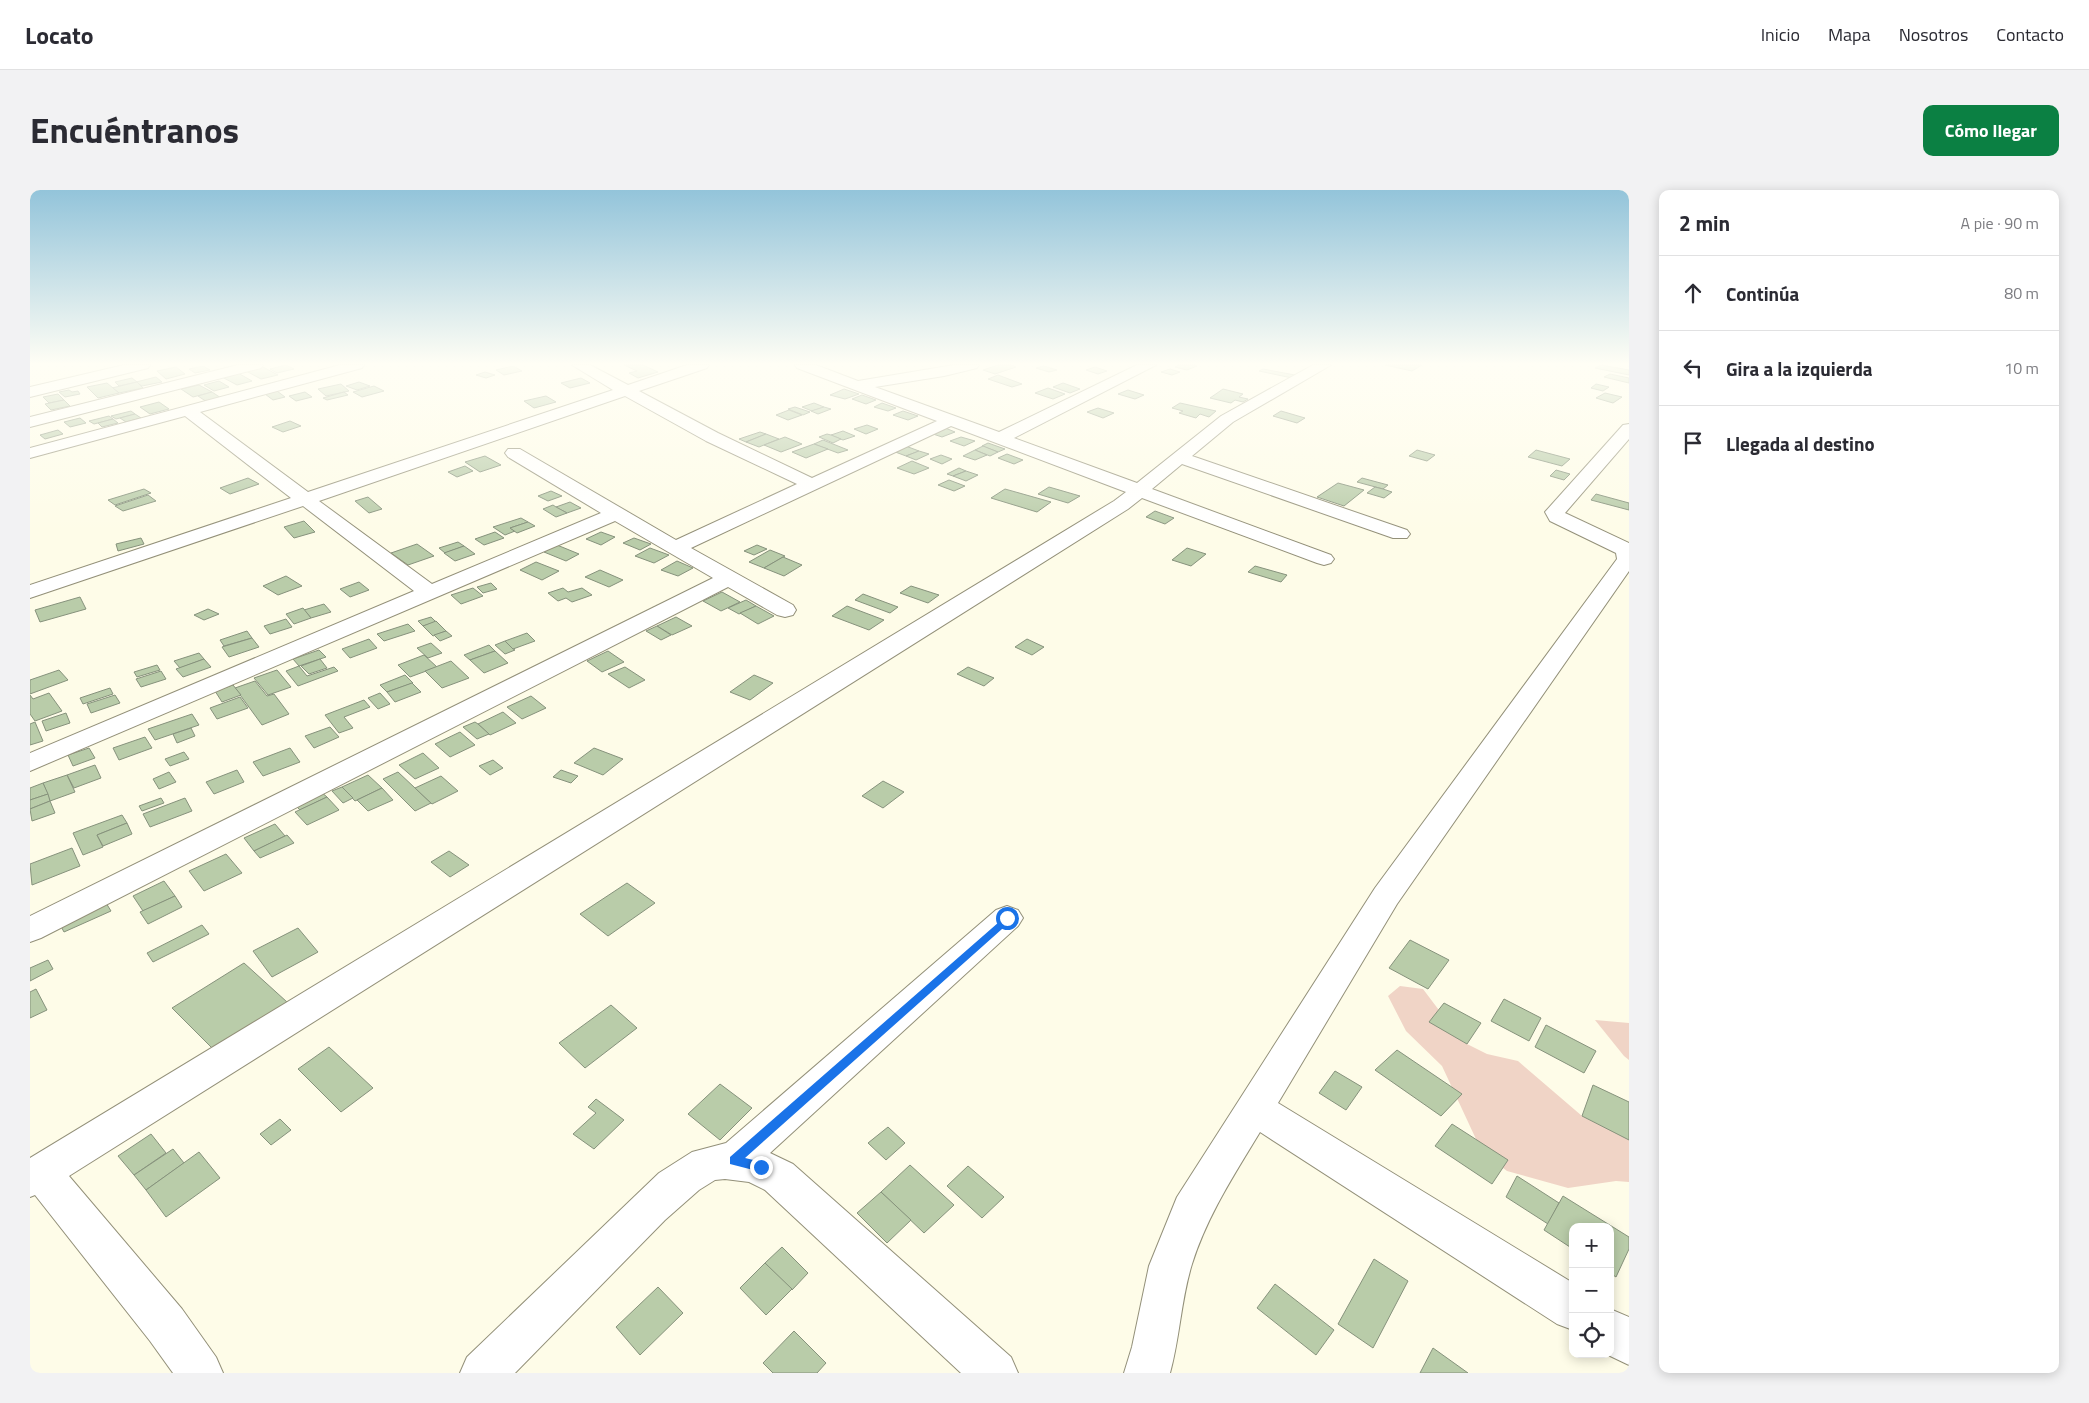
<!DOCTYPE html>
<html lang="es">
<meta charset="utf-8">
<style>
:root{--surface:#fff;--page:#f2f2f3;--text:#2b2b33;--muted:#7c7c81;--line:#e1e1e2;--accent:#0b8043}
body{margin:0;font-family:"Titillium Web",sans-serif;background:var(--page);color:var(--text)}
.controls{position:absolute;right:15px;bottom:15px;display:grid;overflow:hidden;border-radius:10px;box-shadow:0 2px 12px #0003}
.controls button{width:45px;height:45px;display:grid;place-items:center;padding:0;border:0;border-bottom:1px solid var(--line);background:var(--surface);color:var(--text);font:25px sans-serif}
.stop{position:absolute;width:15px;height:15px;margin:-11px;border:4px solid #1a73e8;border-radius:50%;background:#fff}
.stop.end{background:#1a73e8;border-color:#fff;box-shadow:0 1px 5px #0008}
.list{margin:0;padding:0;list-style:none}
h2{display:flex;justify-content:space-between;align-items:center;height:65px;margin:0;padding:0 20px;font-size:21px}
h2 small{font-size:16px;font-weight:400;color:var(--muted)}
.list li{display:grid;grid-template-columns:32px 1fr auto;gap:15px;align-items:center;box-sizing:border-box;height:75px;padding:0 20px;border-top:1px solid var(--line)}
.list b{display:block;font-size:19px;white-space:nowrap}
.list em{font-size:16px;font-style:normal;color:var(--muted)}
.icon{flex:none;width:28px;height:28px;fill:none;stroke:currentColor;stroke-width:2;stroke-linecap:round;stroke-linejoin:round}
.map{position:relative;flex:none;width:1599px;height:1183px;overflow:hidden;border-radius:10px}
header{display:flex;align-items:center;gap:30px;box-sizing:border-box;height:70px;padding:0 25px;background:var(--surface);border-bottom:1px solid var(--line)}
header strong{font-size:24px}
nav{display:flex;gap:28px;margin-inline-start:auto;font-size:18px}
.intro{display:flex;align-items:center;justify-content:space-between;box-sizing:border-box;height:120px;padding:0 30px}
h1{margin:0;font-size:35px}
.button{padding:12px 22px;border-radius:10px;background:var(--accent);color:#fff;font-size:18px;font-weight:700}
main{display:flex;gap:30px;padding:0 30px}
aside{flex:1;background:var(--surface);border-radius:10px;box-shadow:0 2px 12px #0003}
.map>svg:first-child{display:block}
</style>
<header>
<strong>Locato</strong>
<nav><a>Inicio</a><a>Mapa</a><a>Nosotros</a><a>Contacto</a></nav>
</header>
<div class="intro"><h1>Encuéntranos</h1><a class="button">Cómo llegar</a></div>
<main>
<div class="map">
<svg width="1599" height="1183" viewBox="0 0 1599 1183">
<rect width="100%" height="100%" fill="#fefce8"/>
<!-- green -->
<g fill="#f0d4c6">
<polygon points="1370,796 1393,799 1433,852 1457,864 1488,871 1552,926 1599,941 1599,992 1586,991 1538,998 1477,981 1452,962 1412,876 1376,841 1358,806"/>
<polygon points="1565,830 1599,833 1599,870 1594,866"/>
</g>
<!-- building -->
<g fill="#b9cca9" stroke="#86927c">
<polygon points="256,175 264,179 247,183 240,179"/>
<polygon points="594,175 613,175 628,182 608,188 599,183 607,181"/>
<polygon points="968,175 981,175 986,177 965,184 953,180"/>
<polygon points="1149,175 1164,175 1167,176 1157,180 1145,177"/>
<polygon points="1355,175 1392,175 1382,181"/>
<polygon points="1571,175 1599,180 1599,185 1565,178"/>
<polygon points="173,176 180,180 165,183 159,179"/>
<polygon points="483,176 492,181 474,185 466,180"/>
<polygon points="1014,176 1027,180 1019,182 1006,178"/>
<polygon points="146,177 155,184 136,189 127,181"/>
<polygon points="233,177 248,185 231,189 216,181"/>
<polygon points="1065,177 1077,181 1068,184 1056,180"/>
<polygon points="1140,179 1150,182 1142,185 1131,182"/>
<polygon points="1233,179 1265,185 1262,188 1229,181"/>
<polygon points="455,182 465,185 456,188 446,185"/>
<polygon points="208,183 222,191 207,195 192,187"/>
<polygon points="1580,184 1599,188 1599,193 1574,187"/>
<polygon points="968,185 992,194 982,197 958,189"/>
<polygon points="126,187 132,192 112,196 106,192"/>
<polygon points="102,188 107,192 89,196 85,192"/>
<polygon points="551,188 560,193 540,198 531,193"/>
<polygon points="189,191 199,197 184,201 174,195"/>
<polygon points="107,192 113,198 89,203 82,198"/>
<polygon points="329,192 340,196 327,200 316,196"/>
<polygon points="77,193 89,203 68,208 57,197"/>
<polygon points="1033,193 1050,199 1040,203 1023,197"/>
<polygon points="311,194 319,201 296,206 288,199"/>
<polygon points="1566,194 1579,197 1573,201 1561,198"/>
<polygon points="169,195 182,202 163,207 151,199"/>
<polygon points="344,196 354,201 332,207 323,202"/>
<polygon points="1018,198 1035,204 1023,209 1005,203"/>
<polygon points="814,199 829,204 815,209 800,205"/>
<polygon points="1193,199 1213,204 1209,207 1218,209 1213,212 1205,210 1201,213 1180,208"/>
<polygon points="39,200 42,202 48,201 50,204 35,207 29,202"/>
<polygon points="1098,200 1114,205 1105,209 1088,204"/>
<polygon points="247,201 255,207 243,210 235,204"/>
<polygon points="182,202 191,208 177,212 168,206"/>
<polygon points="275,202 282,207 266,211 259,206"/>
<polygon points="314,202 318,205 297,210 293,208"/>
<polygon points="1575,203 1592,207 1583,213 1566,208"/>
<polygon points="28,204 34,210 19,213 13,207"/>
<polygon points="832,205 846,210 836,214 822,209"/>
<polygon points="516,206 526,212 504,218 494,211"/>
<polygon points="34,210 40,216 21,220 15,214"/>
<polygon points="129,212 139,219 120,224 110,217"/>
<polygon points="784,213 794,217 782,221 772,217"/>
<polygon points="852,213 866,218 858,221 844,217"/>
<polygon points="1150,213 1186,221 1179,227 1170,224 1166,228 1149,223 1153,221 1142,218"/>
<polygon points="765,217 780,222 773,225 758,219"/>
<polygon points="794,217 801,219 788,224 781,221"/>
<polygon points="1068,218 1084,223 1073,228 1057,222"/>
<polygon points="759,220 772,225 758,230 746,225"/>
<polygon points="101,221 105,224 86,229 81,226"/>
<polygon points="873,221 888,226 878,230 863,225"/>
<polygon points="1251,221 1275,228 1267,233 1243,226"/>
<polygon points="105,224 111,228 96,232 90,228"/>
<polygon points="79,226 83,229 64,234 59,231"/>
<polygon points="50,228 56,233 40,237 34,232"/>
<polygon points="83,229 88,233 72,237 68,233"/>
<polygon points="260,231 271,236 253,242 242,237"/>
<polygon points="837,235 848,239 836,244 824,239"/>
<polygon points="913,237 925,242 912,247 900,243"/>
<polygon points="28,240 33,244 15,249 10,245"/>
<polygon points="813,241 825,246 813,250 801,245"/>
<polygon points="730,242 736,244 716,252 709,249"/>
<polygon points="736,244 749,249 729,257 716,252"/>
<polygon points="797,244 801,245 811,249 803,253 789,247"/>
<polygon points="755,247 772,254 751,262 734,255"/>
<polygon points="931,247 945,251 934,256 920,251"/>
<polygon points="793,250 818,260 808,263 784,254"/>
<polygon points="958,253 975,259 968,262 952,256"/>
<polygon points="784,254 798,259 776,268 762,262"/>
<polygon points="873,255 889,261 876,266 860,260"/>
<polygon points="953,256 968,262 960,266 945,260"/>
<polygon points="945,260 957,265 945,270 933,266"/>
<polygon points="1387,260 1405,265 1397,271 1379,266"/>
<polygon points="1506,260 1540,269 1532,276 1498,267"/>
<polygon points="889,261 899,264 886,270 876,266"/>
<polygon points="977,264 993,270 984,274 968,268"/>
<polygon points="911,265 922,269 912,274 900,269"/>
<polygon points="455,266 471,275 450,282 435,272"/>
<polygon points="882,271 899,278 884,284 867,278"/>
<polygon points="435,276 443,281 427,287 418,282"/>
<polygon points="929,278 936,281 923,286 917,284"/>
<polygon points="1526,280 1540,284 1534,290 1520,286"/>
<polygon points="936,281 948,285 936,291 923,286"/>
<polygon points="218,288 229,294 200,304 190,298"/>
<polygon points="1332,288 1358,295 1353,299 1327,292"/>
<polygon points="919,290 935,296 924,301 908,295"/>
<polygon points="1308,293 1334,300 1314,316 1287,307"/>
<polygon points="1019,297 1050,306 1038,313 1008,304"/>
<polygon points="1345,297 1353,299 1362,302 1354,308 1337,303"/>
<polygon points="114,299 121,303 85,315 78,310"/>
<polygon points="975,299 1021,312 1007,322 961,308"/>
<polygon points="521,301 532,306 518,311 508,306"/>
<polygon points="1566,304 1599,313 1599,320 1561,310"/>
<polygon points="118,305 126,311 93,321 85,316"/>
<polygon points="338,307 352,319 339,323 325,311"/>
<polygon points="540,312 551,318 537,323 526,317"/>
<polygon points="523,315 526,317 537,323 526,327 513,319"/>
<polygon points="1125,321 1144,328 1135,334 1116,327"/>
<polygon points="491,328 498,332 480,338 485,341 475,345 463,337"/>
<polygon points="274,331 285,342 264,348 254,337"/>
<polygon points="498,332 505,336 487,343 480,338"/>
<polygon points="465,342 474,348 454,355 445,349"/>
<polygon points="571,342 585,347 571,355 556,349"/>
<polygon points="111,348 114,354 88,361 86,354"/>
<polygon points="604,348 621,354 610,360 593,353"/>
<polygon points="428,352 434,356 415,363 409,358"/>
<polygon points="387,354 404,366 378,375 361,363"/>
<polygon points="527,355 549,364 536,371 514,362"/>
<polygon points="727,355 737,359 724,365 714,361"/>
<polygon points="434,356 445,364 425,371 414,363"/>
<polygon points="620,358 639,365 624,373 605,366"/>
<polygon points="1157,358 1176,364 1161,376 1142,370"/>
<polygon points="740,360 755,366 734,378 719,372"/>
<polygon points="753,367 772,375 754,386 734,378"/>
<polygon points="647,371 663,378 648,386 631,380"/>
<polygon points="506,372 529,381 512,390 490,380"/>
<polygon points="1225,376 1257,385 1251,392 1218,382"/>
<polygon points="570,380 593,390 579,397 555,387"/>
<polygon points="256,386 272,396 248,405 233,396"/>
<polygon points="329,392 339,400 320,407 310,399"/>
<polygon points="461,393 467,399 453,403 447,397"/>
<polygon points="881,396 909,405 898,413 870,403"/>
<polygon points="443,398 453,406 431,414 421,405"/>
<polygon points="533,398 538,402 552,398 562,405 542,412 536,408 528,411 518,403"/>
<polygon points="692,402 710,412 691,421 673,411"/>
<polygon points="833,404 868,417 860,423 825,410"/>
<polygon points="50,407 56,419 10,432 5,420"/>
<polygon points="716,410 726,416 709,424 698,418"/>
<polygon points="294,414 301,422 281,428 274,420"/>
<polygon points="726,416 744,426 728,434 710,423"/>
<polygon points="817,416 854,430 839,440 802,426"/>
<polygon points="273,418 281,428 264,434 256,424"/>
<polygon points="178,419 189,424 174,430 164,425"/>
<polygon points="401,427 406,432 393,436 388,431"/>
<polygon points="646,427 662,436 642,445 627,436"/>
<polygon points="256,429 262,437 240,444 234,436"/>
<polygon points="406,431 416,441 403,446 393,436"/>
<polygon points="378,434 385,441 354,451 347,444"/>
<polygon points="627,436 641,445 631,450 616,441"/>
<polygon points="217,441 222,448 194,456 190,450"/>
<polygon points="416,441 422,446 410,451 404,445"/>
<polygon points="497,443 505,451 483,459 475,451"/>
<polygon points="222,448 229,457 199,467 192,457"/>
<polygon points="339,449 347,458 320,468 312,459"/>
<polygon points="997,449 1014,457 1002,465 985,457"/>
<polygon points="475,451 483,459 485,460 475,464 465,455"/>
<polygon points="401,453 412,463 398,468 387,458"/>
<polygon points="459,455 465,461 440,470 434,465"/>
<polygon points="289,460 296,467 269,476 263,469"/>
<polygon points="465,461 478,473 454,483 440,470"/>
<polygon points="578,461 594,472 572,482 557,471"/>
<polygon points="169,463 174,469 150,478 144,471"/>
<polygon points="394,465 407,477 380,487 368,475"/>
<polygon points="174,469 181,477 153,487 146,479"/>
<polygon points="290,469 297,478 279,484 271,476"/>
<polygon points="421,471 439,488 412,498 395,481"/>
<polygon points="127,475 130,480 107,487 104,482"/>
<polygon points="269,476 277,486 304,477 308,481 268,496 256,481"/>
<polygon points="595,477 615,490 599,498 578,484"/>
<polygon points="938,477 964,488 954,496 927,484"/>
<polygon points="29,480 38,490 0,504 0,490"/>
<polygon points="247,480 261,497 238,505 224,488"/>
<polygon points="131,481 136,489 111,497 106,489"/>
<polygon points="375,485 383,493 357,502 350,495"/>
<polygon points="724,485 743,493 720,510 700,502"/>
<polygon points="225,491 237,506 244,504 259,524 232,535 205,498"/>
<polygon points="382,493 391,502 365,512 357,502"/>
<polygon points="203,495 211,505 192,512 185,501"/>
<polygon points="80,498 83,504 53,514 50,508"/>
<polygon points="19,503 32,521 5,531 0,524 0,505 3,509"/>
<polygon points="350,503 360,514 348,519 338,508"/>
<polygon points="85,505 90,513 61,523 57,514"/>
<polygon points="501,506 516,518 492,529 477,517"/>
<polygon points="210,507 218,518 187,529 180,518"/>
<polygon points="334,510 340,517 314,527 323,538 309,543 295,525"/>
<polygon points="473,522 486,533 460,545 448,534"/>
<polygon points="36,523 40,533 16,541 12,531"/>
<polygon points="162,524 169,535 125,550 118,539"/>
<polygon points="5,532 13,551 0,555 0,534"/>
<polygon points="445,532 448,534 459,544 447,549 433,537"/>
<polygon points="300,537 309,547 284,558 275,546"/>
<polygon points="161,538 165,546 147,553 143,544"/>
<polygon points="430,542 445,555 420,567 405,554"/>
<polygon points="115,547 122,558 89,570 83,558"/>
<polygon points="59,558 65,568 43,576 38,565"/>
<polygon points="260,558 270,572 233,586 223,572"/>
<polygon points="564,558 593,569 573,585 544,573"/>
<polygon points="154,562 159,569 140,576 135,569"/>
<polygon points="393,563 409,578 385,589 369,575"/>
<polygon points="463,570 473,578 460,585 449,576"/>
<polygon points="65,575 71,588 44,598 37,585"/>
<polygon points="207,580 214,592 184,604 176,592"/>
<polygon points="531,580 548,586 541,593 523,587"/>
<polygon points="139,582 146,592 129,599 123,589"/>
<polygon points="368,582 385,598 401,613 385,621 353,589"/>
<polygon points="37,585 45,602 20,611 13,593"/>
<polygon points="338,585 352,598 325,611 312,597"/>
<polygon points="411,586 428,601 402,614 385,598"/>
<polygon points="853,591 874,602 853,618 832,606"/>
<polygon points="13,593 18,604 0,610 0,598"/>
<polygon points="312,597 323,608 313,613 302,601"/>
<polygon points="352,598 363,610 338,621 327,610"/>
<polygon points="290,601 297,607 270,620 263,613"/>
<polygon points="18,604 20,611 0,619 0,610"/>
<polygon points="297,607 309,620 277,635 265,622"/>
<polygon points="131,608 134,613 112,621 109,616"/>
<polygon points="155,608 162,621 120,637 113,624"/>
<polygon points="20,611 25,623 2,631 0,619"/>
<polygon points="92,625 97,633 67,645 73,657 53,665 43,643"/>
<polygon points="97,633 102,644 73,656 67,645"/>
<polygon points="245,634 255,646 224,661 214,648"/>
<polygon points="257,645 264,653 230,668 224,661"/>
<polygon points="42,658 50,676 2,695 0,674"/>
<polygon points="419,661 439,675 420,687 401,672"/>
<polygon points="196,664 212,683 174,701 159,681"/>
<polygon points="134,691 145,706 113,721 103,706"/>
<polygon points="597,693 625,713 578,746 550,724"/>
<polygon points="145,706 152,717 118,734 110,722"/>
<polygon points="73,708 81,721 34,742 27,729"/>
<polygon points="172,735 179,744 123,772 117,763"/>
<polygon points="268,738 288,762 242,787 223,761"/>
<polygon points="1380,750 1419,770 1398,799 1359,778"/>
<polygon points="18,770 23,779 0,791 0,778"/>
<polygon points="214,773 257,812 184,860 142,818"/>
<polygon points="6,799 17,820 0,828 0,802"/>
<polygon points="1474,809 1511,828 1499,851 1461,831"/>
<polygon points="1414,813 1451,833 1437,854 1399,832"/>
<polygon points="581,815 607,838 555,878 529,853"/>
<polygon points="1516,835 1566,861 1554,883 1505,857"/>
<polygon points="299,857 343,898 311,922 268,879"/>
<polygon points="1367,860 1432,904 1411,926 1345,880"/>
<polygon points="1305,881 1332,897 1316,920 1289,903"/>
<polygon points="690,894 722,918 690,950 658,924"/>
<polygon points="1563,895 1599,912 1599,950 1552,926"/>
<polygon points="566,909 594,930 564,959 543,944 566,923 558,917"/>
<polygon points="250,929 261,940 241,955 230,944"/>
<polygon points="1422,934 1478,970 1462,994 1405,956"/>
<polygon points="858,937 875,953 856,970 838,953"/>
<polygon points="121,944 136,963 104,985 88,966"/>
<polygon points="143,959 154,973 116,1000 104,985"/>
<polygon points="169,962 190,988 136,1027 116,1000"/>
<polygon points="880,975 924,1015 894,1043 851,1002"/>
<polygon points="938,976 974,1007 952,1028 917,996"/>
<polygon points="1487,986 1529,1013 1518,1034 1476,1007"/>
<polygon points="851,1002 881,1030 857,1053 827,1023"/>
<polygon points="1533,1006 1599,1047 1599,1059 1586,1087 1580,1083 1580,1037 1543,1037 1543,1059 1514,1040"/>
<polygon points="752,1057 778,1083 762,1100 735,1073"/>
<polygon points="1344,1069 1378,1091 1343,1158 1308,1134"/>
<polygon points="735,1073 762,1099 736,1125 710,1098"/>
<polygon points="1245,1094 1304,1140 1286,1165 1227,1118"/>
<polygon points="628,1097 653,1123 610,1165 586,1137"/>
<polygon points="764,1141 796,1173 787,1183 743,1183 733,1173"/>
<polygon points="1403,1158 1438,1183 1390,1183"/>
</g>
<g fill="none" stroke-linecap="round" stroke-linejoin="round">
<!-- street casing -->
<g stroke="#939079" stroke-width="2">
<g id="street">
<polygon points="94,175 120,175 118,178 0,207 0,197"/>
<polygon points="208,175 233,175 231,178 0,237 0,227"/>
<path d="M310,175H334L332,178L170,222L278,302L583,200L542,175H560L598,195L657,175H679L677,178L609,201L688,243L782,288L907,231L767,178L765,175H786L828,191L924,175H949L947,178L914,186L845,197L969,242L1107,175H1126L984,248L1107,293L1191,226L1283,175H1301L1203,232L1162,266L1377,340L1380,344L1377,348H1363L1152,274L1122,299L1301,365L1304,369L1301,373L1294,375L1287,373L1112,308L1098,319L39,986L152,1119L186,1167L193,1183H143L120,1151L5,1005L0,1007V968L1084,311L1096,302L921,236L661,358L763,415L766,420L763,425L755,427L747,425L698,397L11,748L0,752V726L683,388L585,331L0,581V563L384,401L273,316L0,408V395L261,308L155,226L0,268V258ZM595,206L676,251L767,294L646,350L490,259H478L475,263L478,267L571,323L402,394L289,311Z"/>
<path d="M1599,234V249L1535,323L1599,353V381L1367,714L1248,913L1543,1093V1140L1527,1134L1230,942C1204,985 1177,1026 1162,1074C1151,1109 1150,1147 1140,1183H1094L1102,1157L1119,1076L1147,1007L1345,698L1587,369L1586,363L1520,331L1515,322L1593,235Z"/>
<polygon points="977,716 988,720 993,728 988,736 740,963 763,974 981,1167 988,1183 931,1183 735,1000 719,992 695,989 685,990 669,1000 635,1030 485,1183 430,1183 437,1167 629,983 662,962 696,953 966,720"/>
<polygon points="1580,1119 1599,1127 1599,1175 1576,1164 1580,1164"/>
</g>
</g>
<!-- street -->
<use href="#street" fill="#fff" fill-rule="evenodd"/>
</g>
<!-- sky -->
<linearGradient id="sky" x2="0" y2="1"><stop stop-color="#93c4da"/><stop offset="0.51" stop-color="#fffef5"/><stop offset="1" stop-color="#fffef5" stop-opacity="0"/></linearGradient>
<rect width="1599" height="341" fill="url(#sky)"/>
<!-- route -->
<polygon fill="#1a73e8" points="977,725 981,726 981,731 715,968 736,973 736,981 731,982 700,974 700,967"/>
</svg>
<div class="controls">
<button>+</button>
<button>−</button>
<button><svg class="icon" aria-label="locate" viewBox="0 0 24 24"><circle cx="12" cy="12" r="6"/><path d="M12 2v4M12 18v4M2 12h4M18 12h4"/></svg></button>
</div>
<div class="stop" style="left:977px;top:728px"></div>
<div class="stop end" style="left:731px;top:977px"></div>
</div>
<aside>
<h2>2 min<small>A pie · 90 m</small></h2>
<ul class="list">
<li><svg class="icon" aria-label="ahead" viewBox="0 0 24 24"><path d="M12 20V5M6 11l6-6 6 6"/></svg><div><b>Continúa</b></div><em>80 m</em></li>
<li><svg class="icon" aria-label="left" viewBox="0 0 24 24"><path d="M17 20v-9H6M10 6l-5 5 5 5"/></svg><div><b>Gira a la izquierda</b></div><em>10 m</em></li>
<li><svg class="icon" aria-label="arrive" viewBox="0 0 24 24"><path d="M6 21V4h12l-3 4 3 4H6"/></svg><div><b>Llegada al destino</b></div></li>
</ul>
</aside>
</main>
